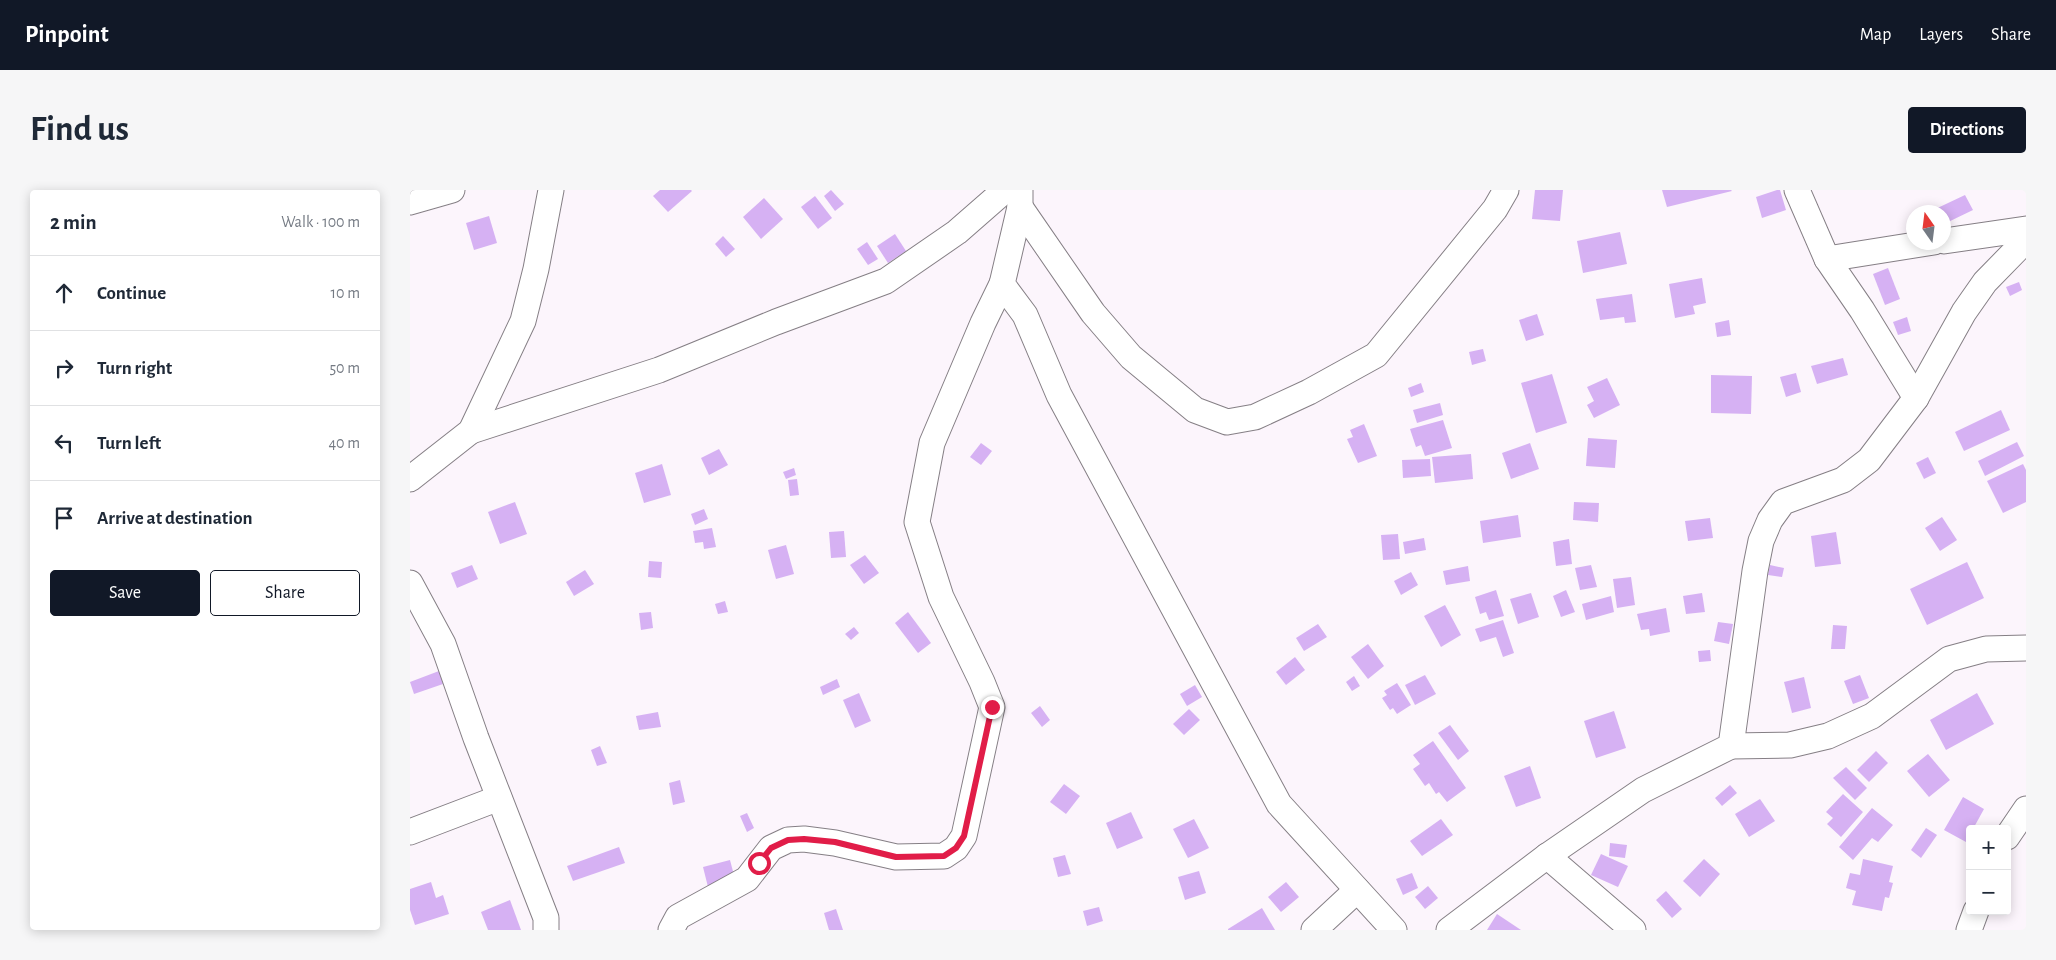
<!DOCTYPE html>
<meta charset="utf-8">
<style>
:root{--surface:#fff;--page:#f6f6f7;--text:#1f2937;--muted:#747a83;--line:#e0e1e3;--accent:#111827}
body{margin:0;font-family:"Alegreya Sans",sans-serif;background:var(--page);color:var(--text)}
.controls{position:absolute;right:15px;bottom:15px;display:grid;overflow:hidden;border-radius:5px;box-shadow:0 2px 12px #0003}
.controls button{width:45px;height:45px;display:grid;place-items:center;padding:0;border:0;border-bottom:1px solid var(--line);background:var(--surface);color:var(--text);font:25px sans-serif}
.compass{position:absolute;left:1496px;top:15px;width:45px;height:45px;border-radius:50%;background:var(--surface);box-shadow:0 2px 12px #0003;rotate:346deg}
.stop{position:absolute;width:15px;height:15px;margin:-11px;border:4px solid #e11d48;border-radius:50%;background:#fff}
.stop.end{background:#e11d48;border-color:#fff;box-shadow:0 1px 5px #0008}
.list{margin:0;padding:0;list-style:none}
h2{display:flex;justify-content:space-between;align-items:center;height:65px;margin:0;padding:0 20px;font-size:21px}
h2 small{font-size:16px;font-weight:400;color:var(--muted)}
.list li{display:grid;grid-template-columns:32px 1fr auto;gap:15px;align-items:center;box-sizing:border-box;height:75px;padding:0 20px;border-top:1px solid var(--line)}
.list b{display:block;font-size:19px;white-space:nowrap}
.list em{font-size:16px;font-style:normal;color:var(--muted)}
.actions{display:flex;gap:10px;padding:15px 20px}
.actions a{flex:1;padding:11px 0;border:1px solid var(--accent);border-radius:5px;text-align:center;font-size:18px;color:var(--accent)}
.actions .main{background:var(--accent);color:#fff}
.icon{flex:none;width:28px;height:28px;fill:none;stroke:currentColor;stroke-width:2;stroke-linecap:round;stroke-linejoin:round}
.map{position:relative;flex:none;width:1616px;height:740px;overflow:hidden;border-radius:5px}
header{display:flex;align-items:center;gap:30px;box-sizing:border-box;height:70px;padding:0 25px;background:var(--accent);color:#fff}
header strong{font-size:24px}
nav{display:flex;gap:28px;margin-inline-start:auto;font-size:18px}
.intro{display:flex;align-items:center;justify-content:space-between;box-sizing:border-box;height:120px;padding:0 30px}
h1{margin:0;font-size:35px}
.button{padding:12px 22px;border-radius:5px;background:var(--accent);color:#fff;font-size:18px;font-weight:700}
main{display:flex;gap:30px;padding:0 30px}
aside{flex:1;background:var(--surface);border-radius:5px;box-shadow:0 2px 12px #0003}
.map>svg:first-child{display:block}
</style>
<header>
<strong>Pinpoint</strong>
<nav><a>Map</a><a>Layers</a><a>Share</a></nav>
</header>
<div class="intro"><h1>Find us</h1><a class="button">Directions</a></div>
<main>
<aside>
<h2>2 min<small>Walk · 100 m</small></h2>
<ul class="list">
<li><svg class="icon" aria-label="ahead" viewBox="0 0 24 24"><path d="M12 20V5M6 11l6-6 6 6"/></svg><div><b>Continue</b></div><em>10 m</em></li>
<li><svg class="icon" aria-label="right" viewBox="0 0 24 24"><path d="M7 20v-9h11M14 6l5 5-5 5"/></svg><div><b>Turn right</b></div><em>50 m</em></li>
<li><svg class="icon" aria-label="left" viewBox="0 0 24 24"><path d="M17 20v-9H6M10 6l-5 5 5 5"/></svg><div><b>Turn left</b></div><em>40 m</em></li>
<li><svg class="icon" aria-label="arrive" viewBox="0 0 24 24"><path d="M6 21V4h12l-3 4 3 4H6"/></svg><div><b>Arrive at destination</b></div></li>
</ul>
<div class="actions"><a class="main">Save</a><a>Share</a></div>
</aside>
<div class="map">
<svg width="1616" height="740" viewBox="0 0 1616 740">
<rect width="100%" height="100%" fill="#fcf5fc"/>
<!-- building -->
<g fill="#d6b1f3">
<polygon points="250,0 281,0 282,1 258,22 243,6"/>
<polygon points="421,0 434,14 425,21 414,6"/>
<polygon points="1125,0 1153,0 1150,31 1122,29"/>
<polygon points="1252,0 1321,0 1322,1 1257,17"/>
<polygon points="1367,0 1370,0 1376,20 1352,28 1346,7"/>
<polygon points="1555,5 1563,20 1534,34 1534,22 1519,22"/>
<polygon points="405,6 422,28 408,39 391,17"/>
<polygon points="354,8 373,29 351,49 333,27"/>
<polygon points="79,26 87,53 64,60 56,33"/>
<polygon points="1210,42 1217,74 1173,83 1167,51"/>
<polygon points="485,44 496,61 478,73 467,56"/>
<polygon points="313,46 325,59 316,67 305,54"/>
<polygon points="457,52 468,69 458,75 447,59"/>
<polygon points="1478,78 1490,109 1475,115 1463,84"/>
<polygon points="1292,88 1296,113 1283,116 1285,124 1265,128 1259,94"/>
<polygon points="1609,92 1612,100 1600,106 1596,97"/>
<polygon points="1222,104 1226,132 1215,133 1214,127 1190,130 1186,109"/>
<polygon points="1127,124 1134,145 1116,151 1109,130"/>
<polygon points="1497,127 1501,141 1488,145 1483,132"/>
<polygon points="1319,130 1321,145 1307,147 1305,133"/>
<polygon points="1073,159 1076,171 1062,175 1059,162"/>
<polygon points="1433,168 1438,185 1407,194 1401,176"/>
<polygon points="1386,183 1391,202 1376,207 1370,187"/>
<polygon points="1142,184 1157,233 1126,243 1111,193"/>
<polygon points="1301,185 1342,186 1341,224 1301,223"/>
<polygon points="1197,188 1210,215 1184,228 1177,215 1184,211 1177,197"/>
<polygon points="1011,193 1014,202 1001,207 998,198"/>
<polygon points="1030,213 1033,225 1007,233 1003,220"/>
<polygon points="1591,220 1600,240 1554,261 1545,242"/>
<polygon points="1033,230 1042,258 1015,266 1011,255 1006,257 1000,239"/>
<polygon points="954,234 967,266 948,273 937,249 943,247 940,240"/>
<polygon points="1178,248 1207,250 1205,278 1176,276"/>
<polygon points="1607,252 1614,266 1575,286 1568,271"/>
<polygon points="571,253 582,261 571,275 560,267"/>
<polygon points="1120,253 1129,279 1101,289 1092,263"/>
<polygon points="309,259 318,275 299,285 291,268"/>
<polygon points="1061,264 1063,289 1025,293 1022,267"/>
<polygon points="1518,267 1526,283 1514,289 1506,273"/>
<polygon points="1020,269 1021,286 993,288 992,270"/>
<polygon points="252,274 261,305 234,313 225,283"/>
<polygon points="1613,274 1616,280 1616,312 1593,323 1577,291"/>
<polygon points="384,278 386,285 376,289 373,282"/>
<polygon points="387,289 389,305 380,306 378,290"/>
<polygon points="105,312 117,344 90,354 78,322"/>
<polygon points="1164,312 1189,313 1188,332 1163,330"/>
<polygon points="294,319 298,329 285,335 281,324"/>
<polygon points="1108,325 1111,347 1073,353 1070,331"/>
<polygon points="1532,327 1547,350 1530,361 1515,338"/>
<polygon points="1300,328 1303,348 1278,351 1275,331"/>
<polygon points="302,338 306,357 294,359 293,352 285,353 283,341"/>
<polygon points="434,341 436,367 421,368 419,342"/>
<polygon points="1426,342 1431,374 1405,377 1401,346"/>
<polygon points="988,344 990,369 973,370 971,345"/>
<polygon points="1014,348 1016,360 995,364 993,352"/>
<polygon points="1159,349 1162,374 1146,376 1143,352"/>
<polygon points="376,355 384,384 366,389 358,360"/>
<polygon points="455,365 469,383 454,394 440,375"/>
<polygon points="239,371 252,372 251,388 238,387"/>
<polygon points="1557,372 1574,408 1517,435 1500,399"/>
<polygon points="62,375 68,389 47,398 41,383"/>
<polygon points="1181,375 1187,397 1170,400 1165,378"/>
<polygon points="1360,375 1374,378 1372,387 1358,385"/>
<polygon points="1058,376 1060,391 1036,395 1033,381"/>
<polygon points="175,380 184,394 164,406 156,392"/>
<polygon points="1001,382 1008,395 991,405 984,391"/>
<polygon points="1221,387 1225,415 1207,418 1203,389"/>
<polygon points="1086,400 1094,426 1079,430 1076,422 1070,424 1065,407"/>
<polygon points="1156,400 1165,422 1151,427 1143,406"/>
<polygon points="1121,403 1129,427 1108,434 1100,409"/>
<polygon points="1292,403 1295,422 1276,424 1273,406"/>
<polygon points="1201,406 1204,422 1176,430 1172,414"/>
<polygon points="315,411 318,422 308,424 305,414"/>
<polygon points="1035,415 1051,445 1031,457 1014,426"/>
<polygon points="1256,418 1260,442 1240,446 1239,439 1231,440 1227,424"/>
<polygon points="241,422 243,438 231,440 229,423"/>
<polygon points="498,422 521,453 508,463 485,433"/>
<polygon points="1093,430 1104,463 1093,467 1086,447 1070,452 1065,439"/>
<polygon points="1308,432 1323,434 1319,454 1304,451"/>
<polygon points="908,434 917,447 894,461 886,448"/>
<polygon points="1423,435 1437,436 1435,459 1421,459"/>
<polygon points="444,437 449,443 441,450 435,444"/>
<polygon points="958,454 974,476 958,489 941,467"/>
<polygon points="1300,460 1301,471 1289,472 1288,461"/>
<polygon points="885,467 895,480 876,495 866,482"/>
<polygon points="29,481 33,494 4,504 0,492"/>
<polygon points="1015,485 1026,504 1005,515 995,495"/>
<polygon points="1450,485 1459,508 1443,514 1434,491"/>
<polygon points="944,486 950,496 942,501 936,492"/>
<polygon points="1394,487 1401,518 1382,523 1374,492"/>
<polygon points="427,489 430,497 413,505 410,497"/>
<polygon points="987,493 1001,515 987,524 983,518 980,520 972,508 977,505 974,501"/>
<polygon points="785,495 792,507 777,516 770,504"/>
<polygon points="449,503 461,531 445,538 433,510"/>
<polygon points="1567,503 1584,534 1536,560 1520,530"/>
<polygon points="630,516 640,530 632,537 621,523"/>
<polygon points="779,519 790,530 774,545 763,534"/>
<polygon points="1204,521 1216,558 1186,568 1174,531"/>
<polygon points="248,522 251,537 229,540 226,526"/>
<polygon points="1040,535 1059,561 1048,570 1028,543"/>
<polygon points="1023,551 1056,598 1037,612 1029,602 1026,604 1019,593 1015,596 1003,579 1010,574 1003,565"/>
<polygon points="190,556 197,573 187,576 181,560"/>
<polygon points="1466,561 1478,573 1459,592 1447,580"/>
<polygon points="1518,564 1540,590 1519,607 1497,581"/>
<polygon points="1120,576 1131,608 1106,617 1094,586"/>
<polygon points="1436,577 1457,598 1445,610 1423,588"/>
<polygon points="270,590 275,612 263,615 259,593"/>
<polygon points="654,594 670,606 656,624 640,612"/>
<polygon points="1320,595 1327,603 1312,616 1305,608"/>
<polygon points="1433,604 1453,622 1431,647 1417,634 1423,628 1416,622"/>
<polygon points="1553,607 1574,619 1563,639 1560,639 1560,644 1556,652 1534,640"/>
<polygon points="1350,609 1365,631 1339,647 1325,624"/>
<polygon points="1462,618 1483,635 1468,652 1462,648 1443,670 1429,657"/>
<polygon points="721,622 733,648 707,659 696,633"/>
<polygon points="337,623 344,638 337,642 330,626"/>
<polygon points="784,629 799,658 778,668 763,639"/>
<polygon points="1031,629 1043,645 1012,666 1000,651"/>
<polygon points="1516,638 1527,645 1511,668 1501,660"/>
<polygon points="1200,653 1217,655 1215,668 1199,666"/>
<polygon points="209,657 215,673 163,691 157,676"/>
<polygon points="1191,664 1218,676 1208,697 1181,685"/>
<polygon points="655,665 661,684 648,687 643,668"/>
<polygon points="1294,669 1310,684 1290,707 1273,691"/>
<polygon points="1453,669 1483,676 1479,692 1483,693 1479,708 1475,707 1472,721 1442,715 1446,701 1436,698 1440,683 1450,685"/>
<polygon points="320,670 325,689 298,697 293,677"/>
<polygon points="789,681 796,703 775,710 768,687"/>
<polygon points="1002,683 1008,698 993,705 986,689"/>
<polygon points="21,692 26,708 33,705 39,724 5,735 0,720 0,699"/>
<polygon points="876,692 889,707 871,722 858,707"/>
<polygon points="1018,696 1028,708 1015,719 1005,707"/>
<polygon points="1256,701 1272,719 1262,728 1246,710"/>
<polygon points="100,710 111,740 78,740 71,722"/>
<polygon points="689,717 693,731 677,736 673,721"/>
<polygon points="852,718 865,740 818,740 818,739"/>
<polygon points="426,719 433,740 419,740 414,723"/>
<polygon points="1087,724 1111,740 1077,740"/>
</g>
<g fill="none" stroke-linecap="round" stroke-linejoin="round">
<!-- minor casing -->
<g stroke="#857f85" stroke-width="27">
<g id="minor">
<polyline points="610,0 610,17 592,94 615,125 649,205 869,614 984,740"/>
<polyline points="1387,0 1417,69 1452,120 1506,208"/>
<polyline points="0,12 42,0"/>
<polyline points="610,17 683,123 721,167 785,220 817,232 845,227 899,202 966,165 1085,19 1096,0"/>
<polyline points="1534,51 1616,39"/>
<polyline points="1417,69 1524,52"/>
<polyline points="61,241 249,180 366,132 476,91 547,42 595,0"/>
<polyline points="0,289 61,241 113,131 126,79 141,0"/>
<polyline points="0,393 33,454 66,548 136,728 136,740"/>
<polyline points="1321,556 1380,555 1418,546 1462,526 1539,469 1576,459 1616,458"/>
<polyline points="0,642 89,608"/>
<polyline points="1597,647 1616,619"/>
<polyline points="1137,666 1223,740"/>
<polyline points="261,740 268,727 337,689 361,658 378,650 394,649 425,653 486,667 534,666 546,658 554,646 582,517 572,492 531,407 507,332 522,253 573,133 592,94"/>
<polyline points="904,740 947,700"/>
<polyline points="1039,740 1137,666 1233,600 1321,556 1345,381 1351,351 1360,330 1373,312 1433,290 1459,270 1506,208 1554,122 1575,92 1616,50"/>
<polyline points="1559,740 1566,721"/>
</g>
</g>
<!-- minor -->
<use href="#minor" stroke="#fff" stroke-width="25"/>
</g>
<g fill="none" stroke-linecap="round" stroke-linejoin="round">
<!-- route -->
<polyline stroke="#e11d48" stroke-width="6" points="349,673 361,658 378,650 394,649 425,652 486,667 534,666 546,658 554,646 582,517"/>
</g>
</svg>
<div class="controls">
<button>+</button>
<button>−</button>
</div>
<svg class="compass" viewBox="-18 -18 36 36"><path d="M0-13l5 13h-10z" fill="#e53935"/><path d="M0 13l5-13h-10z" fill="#747a83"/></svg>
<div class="stop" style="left:349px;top:673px"></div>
<div class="stop end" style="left:582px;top:517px"></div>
</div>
</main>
